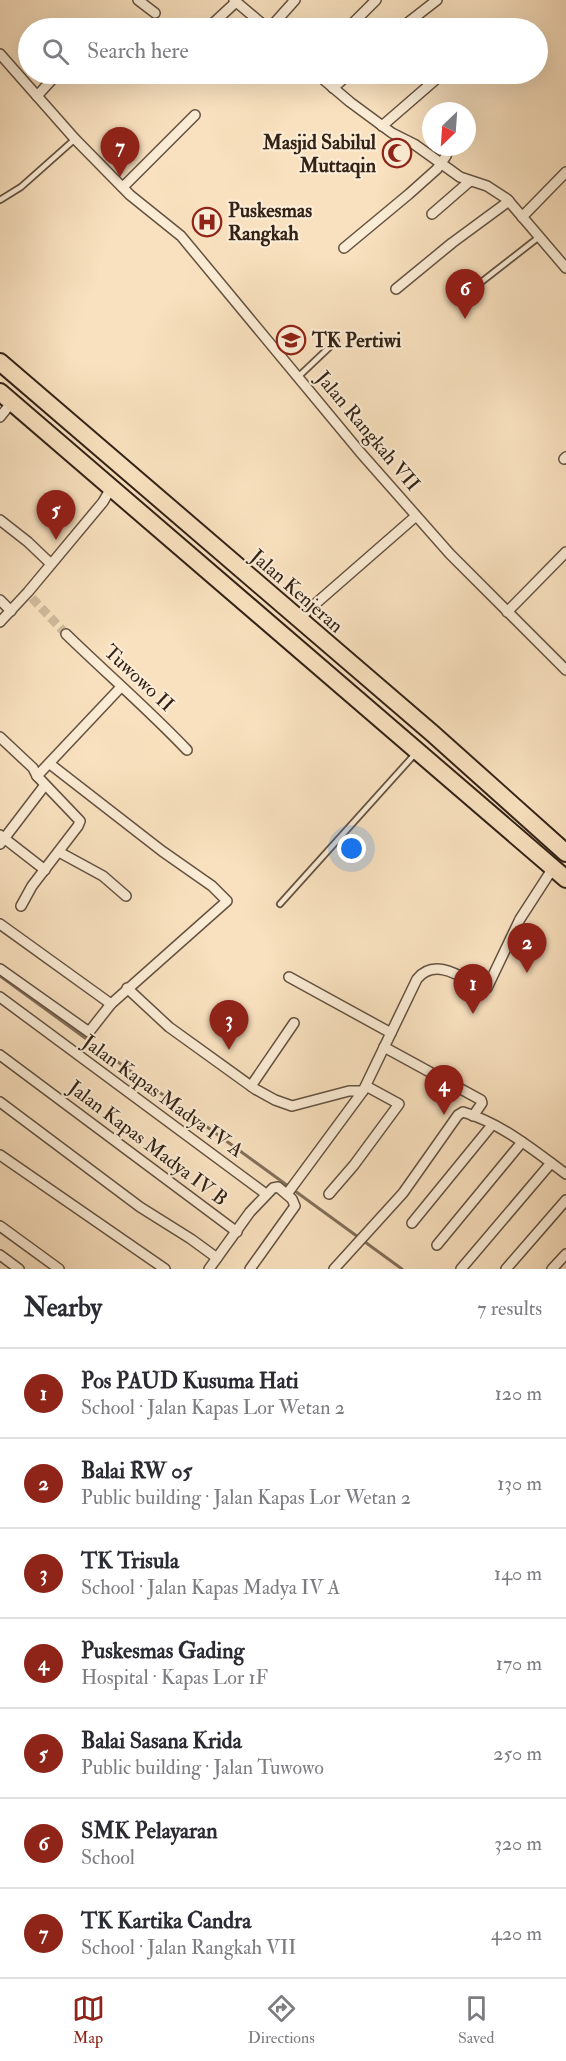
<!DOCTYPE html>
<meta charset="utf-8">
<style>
:root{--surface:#fff;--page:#f2f2f3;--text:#2b2b33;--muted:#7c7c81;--line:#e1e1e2;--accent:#8f2418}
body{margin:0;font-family:"IM FELL Double Pica",serif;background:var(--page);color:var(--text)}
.compass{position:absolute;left:422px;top:102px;width:54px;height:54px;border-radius:50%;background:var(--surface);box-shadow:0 6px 24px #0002;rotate:205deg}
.you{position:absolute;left:352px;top:849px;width:21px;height:21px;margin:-15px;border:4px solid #fff;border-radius:50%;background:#1a73e8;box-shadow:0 0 0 9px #1a73e833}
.badge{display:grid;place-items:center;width:39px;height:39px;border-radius:50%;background:var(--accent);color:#fff;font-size:20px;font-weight:700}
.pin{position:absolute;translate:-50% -50px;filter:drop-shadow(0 2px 3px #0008)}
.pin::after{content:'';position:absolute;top:32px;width:21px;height:18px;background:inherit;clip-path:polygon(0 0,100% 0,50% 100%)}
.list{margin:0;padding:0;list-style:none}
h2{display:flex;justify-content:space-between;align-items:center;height:78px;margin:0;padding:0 24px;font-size:26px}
h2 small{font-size:20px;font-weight:400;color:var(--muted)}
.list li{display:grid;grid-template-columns:39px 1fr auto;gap:18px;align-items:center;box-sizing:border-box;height:90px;padding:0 24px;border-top:2px solid var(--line)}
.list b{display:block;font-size:22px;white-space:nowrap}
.list p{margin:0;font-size:20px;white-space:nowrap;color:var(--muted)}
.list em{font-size:20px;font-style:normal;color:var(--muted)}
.icon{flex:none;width:33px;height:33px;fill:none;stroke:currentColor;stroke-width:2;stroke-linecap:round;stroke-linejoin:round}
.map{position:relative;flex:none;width:566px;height:1269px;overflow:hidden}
.search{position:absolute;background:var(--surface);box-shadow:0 6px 24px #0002;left:18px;right:18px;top:18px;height:66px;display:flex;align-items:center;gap:15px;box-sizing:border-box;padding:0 21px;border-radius:33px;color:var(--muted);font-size:22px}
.sheet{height:708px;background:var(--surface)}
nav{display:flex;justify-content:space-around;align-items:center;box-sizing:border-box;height:84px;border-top:2px solid var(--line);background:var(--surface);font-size:16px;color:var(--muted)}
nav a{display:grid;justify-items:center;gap:3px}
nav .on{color:var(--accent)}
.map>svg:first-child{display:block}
</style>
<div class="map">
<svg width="566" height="1269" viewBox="0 0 566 1269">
<rect width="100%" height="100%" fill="#f9e1bf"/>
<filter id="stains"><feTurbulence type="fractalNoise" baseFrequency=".00333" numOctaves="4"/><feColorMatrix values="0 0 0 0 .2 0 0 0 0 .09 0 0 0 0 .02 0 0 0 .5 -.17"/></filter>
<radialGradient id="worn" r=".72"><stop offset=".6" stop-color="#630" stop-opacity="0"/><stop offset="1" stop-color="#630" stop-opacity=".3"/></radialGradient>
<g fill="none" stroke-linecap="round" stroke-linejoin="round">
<!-- stream -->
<polyline stroke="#826e5a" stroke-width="3" points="0,976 402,1269"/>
<!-- street-tunnel -->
<polyline stroke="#d1bb9d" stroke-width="9" stroke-dasharray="9 4.5" stroke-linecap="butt" points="32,598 66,634"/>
<!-- lane casing -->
<g stroke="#645241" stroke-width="8">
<g id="lane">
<polyline points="0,200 21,187 75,139"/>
<polyline points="457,301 539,237"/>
<polyline points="298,377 336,341"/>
<polyline points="280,904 415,754"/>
</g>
</g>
<!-- street casing -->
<g stroke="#645241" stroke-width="12">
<g id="street">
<polyline points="138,0 155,13"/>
<polyline points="234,0 267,28"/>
<polyline points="98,28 101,25"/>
<polyline points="208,28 236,2"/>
<polyline points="270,28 295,0"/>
<polyline points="348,28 376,0"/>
<polyline points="401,28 437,0"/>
<polyline points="0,54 75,139 130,195 181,236 360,452 450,554 566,670"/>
<polyline points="317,74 350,102 392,133 414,144 460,177 487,186 507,199 566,268"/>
<polyline points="333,88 349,74"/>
<polyline points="37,96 57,74"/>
<polyline points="382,126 442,74"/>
<polyline points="123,187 195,115"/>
<polyline points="432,214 470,181"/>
<polyline points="522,217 566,172"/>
<polyline points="344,248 409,194 437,169 446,156 449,147"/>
<polyline points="396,289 452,243 509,201"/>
<polyline points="0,417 12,402"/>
<polyline points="564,459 566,457"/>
<polyline points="0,520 28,542 51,564"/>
<polyline points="0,600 11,611"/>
<polyline points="507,612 566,552"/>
<polyline points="298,619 416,516"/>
<polyline points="0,622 28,592 103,502 111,488"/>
<path d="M66,634C106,673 148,709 187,750"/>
<polyline points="0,737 33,768 37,776 80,821 78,826 32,886 21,906"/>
<polyline points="37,776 121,687"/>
<polyline points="0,835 45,870"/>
<polyline points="0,844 45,785"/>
<polyline points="59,852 103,876 126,896"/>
<polyline points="0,924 111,1004"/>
<polyline points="0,969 89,1032 111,1004 227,901 212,886 162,851 50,764"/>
<polyline points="289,977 391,1033"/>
<polyline points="127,988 169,1027 255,1089 275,1100 292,1106 349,1091 363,1091"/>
<polyline points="0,997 266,1194"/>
<polyline points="384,1047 481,1100 482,1103 473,1116"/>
<polyline points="0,1055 237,1232"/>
<polyline points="251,1086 294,1023"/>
<polyline points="0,1102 140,1207 191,1239 217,1258"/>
<polyline points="0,1155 165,1269"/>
<path d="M287,1194L363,1091L417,979C435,957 461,977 481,987L487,988L520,919L553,868"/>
<polyline points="329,1194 354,1165 399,1104 366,1086"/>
<polyline points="412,1223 492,1125"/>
<polyline points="0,1226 59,1269"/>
<polyline points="437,1245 522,1142"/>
<polyline points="0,1255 19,1269"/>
<polyline points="209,1269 250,1212 273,1188 278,1187 292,1199 295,1206 250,1269"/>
<path d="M334,1269L403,1193L458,1115L463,1112C501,1123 535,1151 566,1174"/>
<polyline points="461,1269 551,1163"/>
<polyline points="506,1269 566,1200"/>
<polyline points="552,1269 566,1254"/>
</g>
</g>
<!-- highway casing -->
<g stroke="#332217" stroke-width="20">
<g id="highway">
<polyline points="0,362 432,733 566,853"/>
<polyline points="0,392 566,879"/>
</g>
</g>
<!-- lane -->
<use href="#lane" stroke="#fbecd5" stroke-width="4.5"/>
<!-- street -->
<use href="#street" stroke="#fbecd5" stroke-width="9"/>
<!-- highway -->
<use href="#highway" stroke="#f9e1bf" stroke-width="16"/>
</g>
<!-- icons -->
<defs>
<g id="mosque-ring" transform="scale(1.5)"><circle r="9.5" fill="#fbecd5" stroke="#8f2418" stroke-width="1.5"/><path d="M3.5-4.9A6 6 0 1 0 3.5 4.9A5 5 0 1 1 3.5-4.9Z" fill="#8f2418"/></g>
<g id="hospital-ring" transform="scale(1.5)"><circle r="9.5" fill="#fbecd5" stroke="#8f2418" stroke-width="1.5"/><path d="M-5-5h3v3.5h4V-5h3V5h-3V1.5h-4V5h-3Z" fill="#8f2418"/></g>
<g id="school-ring" transform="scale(1.5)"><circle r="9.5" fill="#fbecd5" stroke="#8f2418" stroke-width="1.5"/><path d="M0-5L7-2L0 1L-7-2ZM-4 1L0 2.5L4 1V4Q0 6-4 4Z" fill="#8f2418"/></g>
</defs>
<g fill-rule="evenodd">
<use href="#mosque-ring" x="397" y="153"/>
<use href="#hospital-ring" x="207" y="222"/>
<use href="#school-ring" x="291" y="340"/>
</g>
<g text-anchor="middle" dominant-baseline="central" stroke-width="4.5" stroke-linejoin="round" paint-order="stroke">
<!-- poi labels -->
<g font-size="20" font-weight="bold" fill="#332217" stroke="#fbecd5" text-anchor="start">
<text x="376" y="142" text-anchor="end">Masjid Sabilul<tspan x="376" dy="23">Muttaqin</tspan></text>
<text x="228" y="210">Puskesmas<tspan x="228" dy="23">Rangkah</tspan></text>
<text x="312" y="340">TK Pertiwi</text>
</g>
<!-- street labels -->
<g font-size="20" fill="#332217" stroke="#fbecd5">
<text transform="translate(368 431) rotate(50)">Jalan Rangkah VII</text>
<text transform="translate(297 591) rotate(41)">Jalan Kenjeran</text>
<text transform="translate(139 678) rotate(43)">Tuwowo II</text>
<text transform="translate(163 1096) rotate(36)">Jalan Kapas Madya IV A</text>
<text transform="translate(148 1143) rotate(37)">Jalan Kapas Madya IV B</text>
</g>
</g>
<rect width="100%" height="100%" filter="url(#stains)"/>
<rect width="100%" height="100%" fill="url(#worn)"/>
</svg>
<svg class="compass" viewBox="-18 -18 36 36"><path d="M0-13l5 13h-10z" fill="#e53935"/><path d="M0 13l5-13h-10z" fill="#7c7c81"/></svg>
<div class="you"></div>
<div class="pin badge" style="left:473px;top:1014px">1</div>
<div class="pin badge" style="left:527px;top:973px">2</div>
<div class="pin badge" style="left:229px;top:1050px">3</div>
<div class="pin badge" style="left:444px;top:1115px">4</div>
<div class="pin badge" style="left:56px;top:540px">5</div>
<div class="pin badge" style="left:465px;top:319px">6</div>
<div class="pin badge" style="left:120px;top:177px">7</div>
<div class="search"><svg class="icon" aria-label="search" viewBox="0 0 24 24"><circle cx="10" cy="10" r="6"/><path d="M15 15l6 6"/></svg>Search here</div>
</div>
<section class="sheet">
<h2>Nearby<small>7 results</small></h2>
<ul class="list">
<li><span class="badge">1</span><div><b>Pos PAUD Kusuma Hati</b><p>School · Jalan Kapas Lor Wetan 2</p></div><em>120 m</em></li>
<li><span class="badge">2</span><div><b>Balai RW 05</b><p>Public building · Jalan Kapas Lor Wetan 2</p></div><em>130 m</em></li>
<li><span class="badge">3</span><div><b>TK Trisula</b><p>School · Jalan Kapas Madya IV A</p></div><em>140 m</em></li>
<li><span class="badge">4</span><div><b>Puskesmas Gading</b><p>Hospital · Kapas Lor 1F</p></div><em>170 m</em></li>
<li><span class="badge">5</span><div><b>Balai Sasana Krida</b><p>Public building · Jalan Tuwowo</p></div><em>250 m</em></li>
<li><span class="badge">6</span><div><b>SMK Pelayaran</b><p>School</p></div><em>320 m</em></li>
<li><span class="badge">7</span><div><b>TK Kartika Candra</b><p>School · Jalan Rangkah VII</p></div><em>420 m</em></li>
</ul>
</section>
<nav>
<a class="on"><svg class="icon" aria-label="map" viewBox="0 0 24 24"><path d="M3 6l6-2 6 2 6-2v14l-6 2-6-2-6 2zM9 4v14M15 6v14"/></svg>Map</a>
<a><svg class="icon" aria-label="directions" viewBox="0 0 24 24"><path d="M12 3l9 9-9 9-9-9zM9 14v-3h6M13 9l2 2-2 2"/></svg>Directions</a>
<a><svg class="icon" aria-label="saved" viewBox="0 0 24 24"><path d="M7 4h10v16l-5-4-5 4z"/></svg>Saved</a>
</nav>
